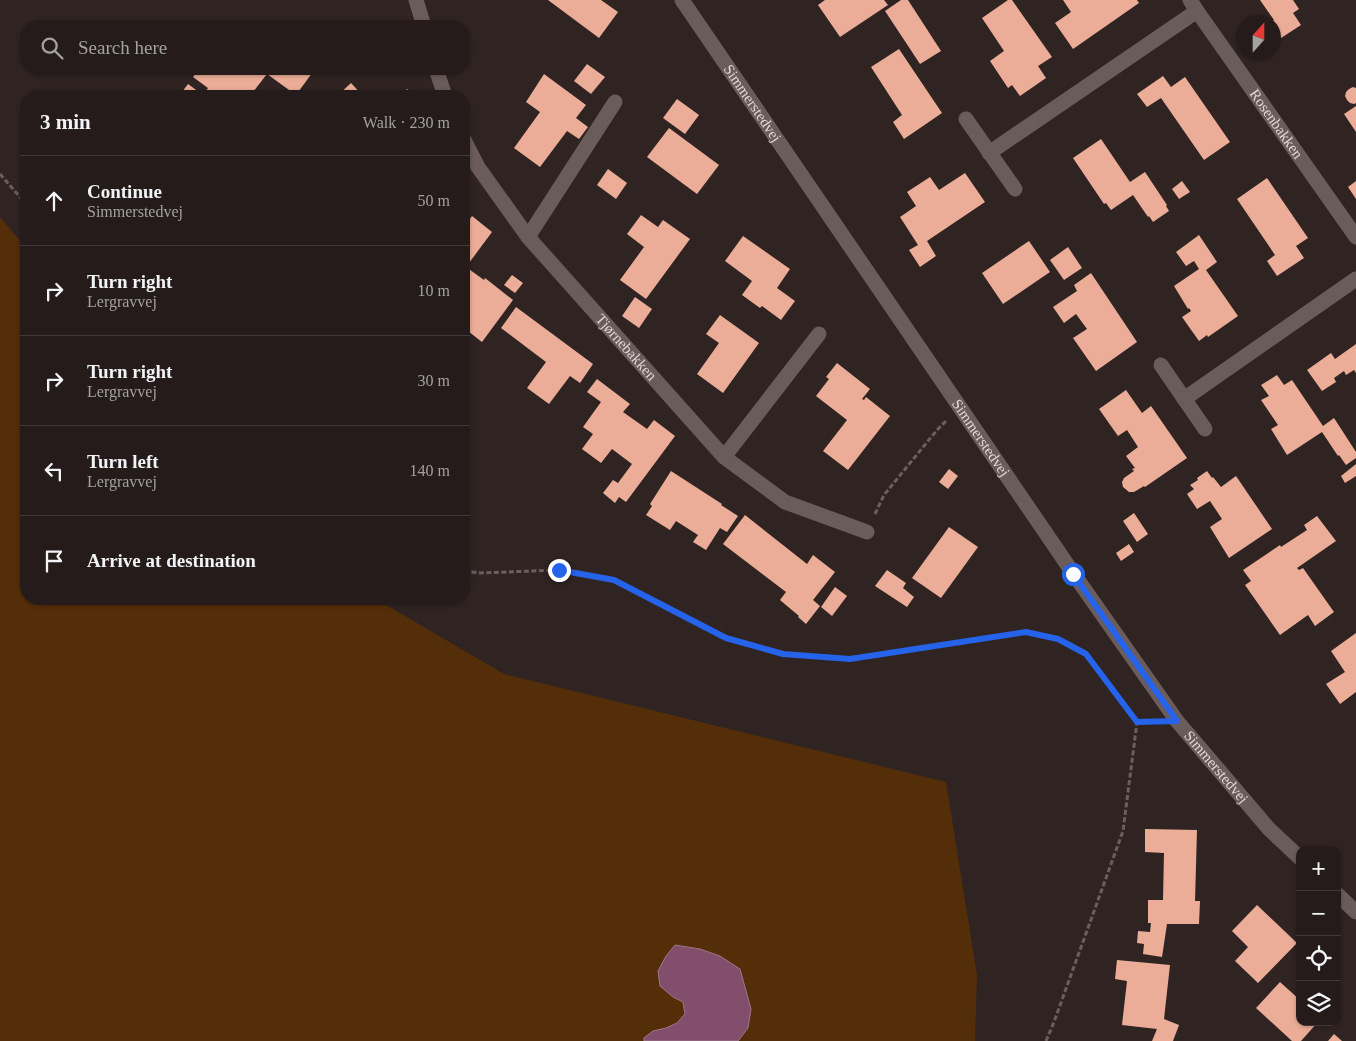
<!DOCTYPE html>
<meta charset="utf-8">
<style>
:root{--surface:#241b1a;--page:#302827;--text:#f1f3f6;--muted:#a3a1a2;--line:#413939}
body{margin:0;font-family:Georgia,serif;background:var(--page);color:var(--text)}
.controls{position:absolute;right:15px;bottom:15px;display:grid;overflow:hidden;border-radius:10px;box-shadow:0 1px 4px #0004}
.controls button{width:45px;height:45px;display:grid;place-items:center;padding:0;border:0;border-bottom:1px solid var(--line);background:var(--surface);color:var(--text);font:25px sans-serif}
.compass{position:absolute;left:1236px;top:15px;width:45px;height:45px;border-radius:50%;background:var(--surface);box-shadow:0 1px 4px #0004;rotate:21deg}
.stop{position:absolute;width:15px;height:15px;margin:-11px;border:4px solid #2563eb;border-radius:50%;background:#fff}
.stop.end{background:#2563eb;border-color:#fff;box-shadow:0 1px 5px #0008}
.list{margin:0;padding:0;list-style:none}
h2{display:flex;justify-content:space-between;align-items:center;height:65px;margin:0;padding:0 20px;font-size:21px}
h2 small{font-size:16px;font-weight:400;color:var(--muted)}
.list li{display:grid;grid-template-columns:32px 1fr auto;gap:15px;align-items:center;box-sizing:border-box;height:90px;padding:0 20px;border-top:1px solid var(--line)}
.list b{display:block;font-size:19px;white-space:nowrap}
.list p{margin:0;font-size:16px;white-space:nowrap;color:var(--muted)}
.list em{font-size:16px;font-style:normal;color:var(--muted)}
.icon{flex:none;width:28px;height:28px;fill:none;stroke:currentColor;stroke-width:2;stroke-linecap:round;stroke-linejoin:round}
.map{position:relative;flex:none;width:1356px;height:1041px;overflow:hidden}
.search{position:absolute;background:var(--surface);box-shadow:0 1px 4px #0004;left:20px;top:20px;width:450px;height:55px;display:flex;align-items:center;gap:12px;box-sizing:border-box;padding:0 18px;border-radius:20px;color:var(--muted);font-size:19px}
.panel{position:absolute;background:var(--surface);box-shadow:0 1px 4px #0004;left:20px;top:90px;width:450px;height:515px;border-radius:20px}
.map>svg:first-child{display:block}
</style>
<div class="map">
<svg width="1356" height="1041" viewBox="0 0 1356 1041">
<rect width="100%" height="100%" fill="#302423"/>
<!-- green -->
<polygon fill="#542d09" points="0,217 26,248 26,599 376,599 504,674 946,782 977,975 975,1041 0,1041"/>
<!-- water -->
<polygon fill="#824e6c" stroke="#9e778c" points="675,945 700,949 720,956 740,969 751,1009 748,1028 738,1041 644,1041 644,1038 653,1031 666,1028 677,1023 685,1014 683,1002 673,997 660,986 658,971 666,956"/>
<!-- building -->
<g fill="#ebad97">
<polygon points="548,0 601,0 618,12 599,38"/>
<polygon points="825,0 884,0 888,5 840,37 818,5"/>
<polygon points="901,0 908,0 941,51 920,64 885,11"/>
<polygon points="1008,0 1012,0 1052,57 1038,66 1046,78 1020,96 1012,85 1008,88 990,61 1004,51 982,18"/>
<polygon points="1063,0 1137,0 1139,3 1073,49 1055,23 1071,12"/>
<polygon points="1260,0 1293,0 1299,9 1293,13 1301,25 1278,40 1274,34 1274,22 1270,22 1274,20"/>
<polygon points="899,49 942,113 904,139 893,122 902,115 871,67"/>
<polygon points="587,64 605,77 591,94 574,81"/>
<polygon points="199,69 238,69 241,71 243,69 315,69 296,95 267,74 250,96 179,96 188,84 203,95 208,88 193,77"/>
<polygon points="544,74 586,105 576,118 588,127 579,139 567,131 540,167 514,148 540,112 526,102"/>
<polygon points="1163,76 1171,87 1185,77 1230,142 1204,160 1161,98 1147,107 1137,94"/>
<polygon points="351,83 363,96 337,96"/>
<polygon points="1353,87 1356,88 1356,103 1354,104 1350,103 1347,100 1345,96 1346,92 1349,89"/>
<polygon points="407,89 416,96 402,96"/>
<polygon points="677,99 699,115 685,134 663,118"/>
<polygon points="1356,106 1356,132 1344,114"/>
<polygon points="669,128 719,165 697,194 647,157"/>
<polygon points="1101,139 1130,182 1145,172 1167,205 1166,206 1169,211 1153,222 1149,216 1148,217 1133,195 1111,210 1106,203 1104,204 1073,158"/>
<polygon points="608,169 627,183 616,199 597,185"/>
<polygon points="965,173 985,202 927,241 936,256 920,267 909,250 918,245 900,217 916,206 907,192 930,177 939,190"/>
<polygon points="1267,178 1308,238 1296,246 1304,258 1277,276 1267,261 1275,255 1237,199"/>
<polygon points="1182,181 1190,192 1179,199 1172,189"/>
<polygon points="1356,181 1356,199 1348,187"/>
<polygon points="641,215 658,227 663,220 690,239 646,299 620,280 644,247 627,234"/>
<polygon points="472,216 492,232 466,267 484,280 485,278 513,300 482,342 464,328 464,227"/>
<polygon points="1199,235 1217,262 1206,270 1238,316 1208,337 1207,335 1199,341 1182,317 1191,311 1189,308 1188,309 1174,286 1199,269 1194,261 1186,266 1176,252"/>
<polygon points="743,236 790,269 777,288 795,301 781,320 762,306 760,308 742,295 752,281 725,261"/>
<polygon points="1029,241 1050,272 1003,304 982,273"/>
<polygon points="1068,247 1082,268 1064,280 1050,260"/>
<polygon points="1091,273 1137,342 1096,371 1073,338 1087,329 1076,314 1064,323 1053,307 1077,291 1074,285"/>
<polygon points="512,275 523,283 515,293 504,285"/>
<polygon points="635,297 652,309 639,328 622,316"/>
<polygon points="516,307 593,364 580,383 570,376 549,404 527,388 546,362 501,328"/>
<polygon points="720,315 759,343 723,393 697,374 719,343 706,334"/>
<polygon points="1356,344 1356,373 1354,370 1346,375 1344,371 1334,378 1336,382 1322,391 1307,370 1331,353 1335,359"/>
<polygon points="837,363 870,389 862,399 864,400 866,397 890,416 848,470 823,451 847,420 816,396 829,379 826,377"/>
<polygon points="1277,375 1284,385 1292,380 1323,426 1334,418 1356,452 1356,458 1346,465 1339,455 1338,456 1322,432 1287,455 1271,429 1278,425 1261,400 1269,396 1261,385"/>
<polygon points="597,379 630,404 623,412 647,429 654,420 675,436 626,502 619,497 615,503 603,493 613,480 618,483 632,464 612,449 601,463 582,449 593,434 583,427 601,402 587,392"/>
<polygon points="1126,390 1142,413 1151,406 1187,458 1145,487 1144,486 1134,492 1129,492 1123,487 1122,482 1124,478 1134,471 1132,469 1135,468 1126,456 1138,447 1127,430 1118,436 1099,409"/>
<polygon points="1356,464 1356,476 1345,483 1341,476"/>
<polygon points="949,469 958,476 948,489 939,482"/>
<polygon points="671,471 722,504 721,505 738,516 727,532 720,528 706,550 693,542 698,535 676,521 670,530 646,515 652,506 650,504"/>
<polygon points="1207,471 1212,478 1213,477 1221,487 1236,476 1272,529 1229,558 1210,527 1222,519 1210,501 1197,509 1187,494 1194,489 1190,485 1198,480 1197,478"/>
<polygon points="1134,513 1148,534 1137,542 1123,521"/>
<polygon points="745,515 807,564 813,555 835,572 813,600 820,606 806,624 798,617 799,616 780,600 786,592 723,544"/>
<polygon points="1317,516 1336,541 1297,568 1299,570 1303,568 1334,612 1315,626 1308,615 1280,635 1245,585 1251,581 1243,570 1280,545 1281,547 1307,530 1304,525"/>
<polygon points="949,527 978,547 941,598 912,578"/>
<polygon points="1129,544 1134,552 1121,561 1116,553"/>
<polygon points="887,570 906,583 903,588 914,597 907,607 875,586"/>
<polygon points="835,587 847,596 832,616 821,607"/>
<polygon points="1356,633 1356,692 1340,704 1326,684 1345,672 1331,651"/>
<polygon points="1145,829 1197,830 1195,901 1200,901 1199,924 1167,924 1162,957 1143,954 1144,944 1137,943 1138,931 1150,932 1151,923 1148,923 1148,900 1163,900 1164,853 1145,852"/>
<polygon points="1257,905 1297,943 1258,983 1235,961 1248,947 1232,931"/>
<polygon points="1117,960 1170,965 1164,1019 1179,1025 1173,1041 1152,1041 1157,1029 1122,1025 1127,981 1115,979"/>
<polygon points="1280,982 1300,1000 1300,1022 1318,1022 1301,1041 1292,1041 1256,1008"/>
<polygon points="1334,1034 1342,1041 1328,1041"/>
</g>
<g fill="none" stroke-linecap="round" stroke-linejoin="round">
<!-- path -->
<g stroke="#6a5f5f" stroke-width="3" stroke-dasharray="5 2.5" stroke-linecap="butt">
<polyline points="0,174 26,204"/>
<polyline points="875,514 884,495 937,430 947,420"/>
<polyline points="464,571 480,573 559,570 614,580 726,638 783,654 850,659 1026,632 1058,639 1086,654 1137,722 1154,721"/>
<polyline points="1046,1041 1054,1022 1123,831 1137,722"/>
</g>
<!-- minor -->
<g stroke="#6a5c5b" stroke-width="15">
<polyline points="416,0 424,26"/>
<path id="s1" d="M682,0L1073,573L1177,721L1269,829L1300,858"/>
<path id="s2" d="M1190,0L1197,11L1356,237"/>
<polyline points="436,69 445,96"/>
<polyline points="966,119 1015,189"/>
<path id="s3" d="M464,140L478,167L528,237L724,457L785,502L867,532"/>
<polyline points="989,153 1197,11"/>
<polyline points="528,237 615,102"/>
<polyline points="1161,365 1205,429"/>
<polyline points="1184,399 1356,279"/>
<polyline points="724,457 819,334"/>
<polyline points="1337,894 1356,912"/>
</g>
</g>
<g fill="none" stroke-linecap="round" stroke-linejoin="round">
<!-- route -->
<polyline stroke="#2563eb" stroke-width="6" points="559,570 614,580 726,638 783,654 850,659 1026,632 1058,639 1086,654 1137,722 1177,721 1073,574"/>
</g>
<g text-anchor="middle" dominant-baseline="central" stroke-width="5" stroke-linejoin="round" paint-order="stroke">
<!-- street labels -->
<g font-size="15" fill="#e0d7d7" stroke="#302423">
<text stroke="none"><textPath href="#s1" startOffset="125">Simmerstedvej</textPath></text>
<text stroke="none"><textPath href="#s2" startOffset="151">Rosenbakken</textPath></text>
<text stroke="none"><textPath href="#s3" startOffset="264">Tjørnebakken</textPath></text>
<text stroke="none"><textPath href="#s1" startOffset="530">Simmerstedvej</textPath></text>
<text stroke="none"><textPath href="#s1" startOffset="935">Simmerstedvej</textPath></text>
</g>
</g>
</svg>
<div class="controls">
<button>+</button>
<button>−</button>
<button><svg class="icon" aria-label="locate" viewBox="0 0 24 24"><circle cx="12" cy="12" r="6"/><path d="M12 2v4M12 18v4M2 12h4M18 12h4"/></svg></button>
<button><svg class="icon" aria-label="layers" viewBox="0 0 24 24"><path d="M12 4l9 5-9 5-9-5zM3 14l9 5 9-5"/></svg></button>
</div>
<svg class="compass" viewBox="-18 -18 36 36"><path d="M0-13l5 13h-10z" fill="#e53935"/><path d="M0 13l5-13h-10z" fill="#a3a1a2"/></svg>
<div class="stop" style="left:1073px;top:574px"></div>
<div class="stop end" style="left:559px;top:570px"></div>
<div class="search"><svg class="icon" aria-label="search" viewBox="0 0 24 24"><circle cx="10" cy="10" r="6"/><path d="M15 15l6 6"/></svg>Search here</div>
<section class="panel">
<h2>3 min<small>Walk · 230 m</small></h2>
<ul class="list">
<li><svg class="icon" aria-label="ahead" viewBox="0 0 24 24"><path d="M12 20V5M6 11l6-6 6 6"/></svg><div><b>Continue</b><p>Simmerstedvej</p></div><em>50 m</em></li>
<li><svg class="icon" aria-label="right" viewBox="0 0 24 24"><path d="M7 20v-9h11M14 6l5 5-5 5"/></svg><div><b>Turn right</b><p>Lergravvej</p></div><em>10 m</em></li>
<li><svg class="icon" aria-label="right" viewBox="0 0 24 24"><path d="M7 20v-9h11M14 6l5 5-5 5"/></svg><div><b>Turn right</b><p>Lergravvej</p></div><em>30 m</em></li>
<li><svg class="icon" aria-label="left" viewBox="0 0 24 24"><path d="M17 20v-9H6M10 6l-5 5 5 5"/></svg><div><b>Turn left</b><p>Lergravvej</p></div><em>140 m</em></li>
<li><svg class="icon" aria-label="arrive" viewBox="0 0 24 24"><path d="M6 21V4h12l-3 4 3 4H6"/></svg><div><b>Arrive at destination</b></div></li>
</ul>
</section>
</div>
